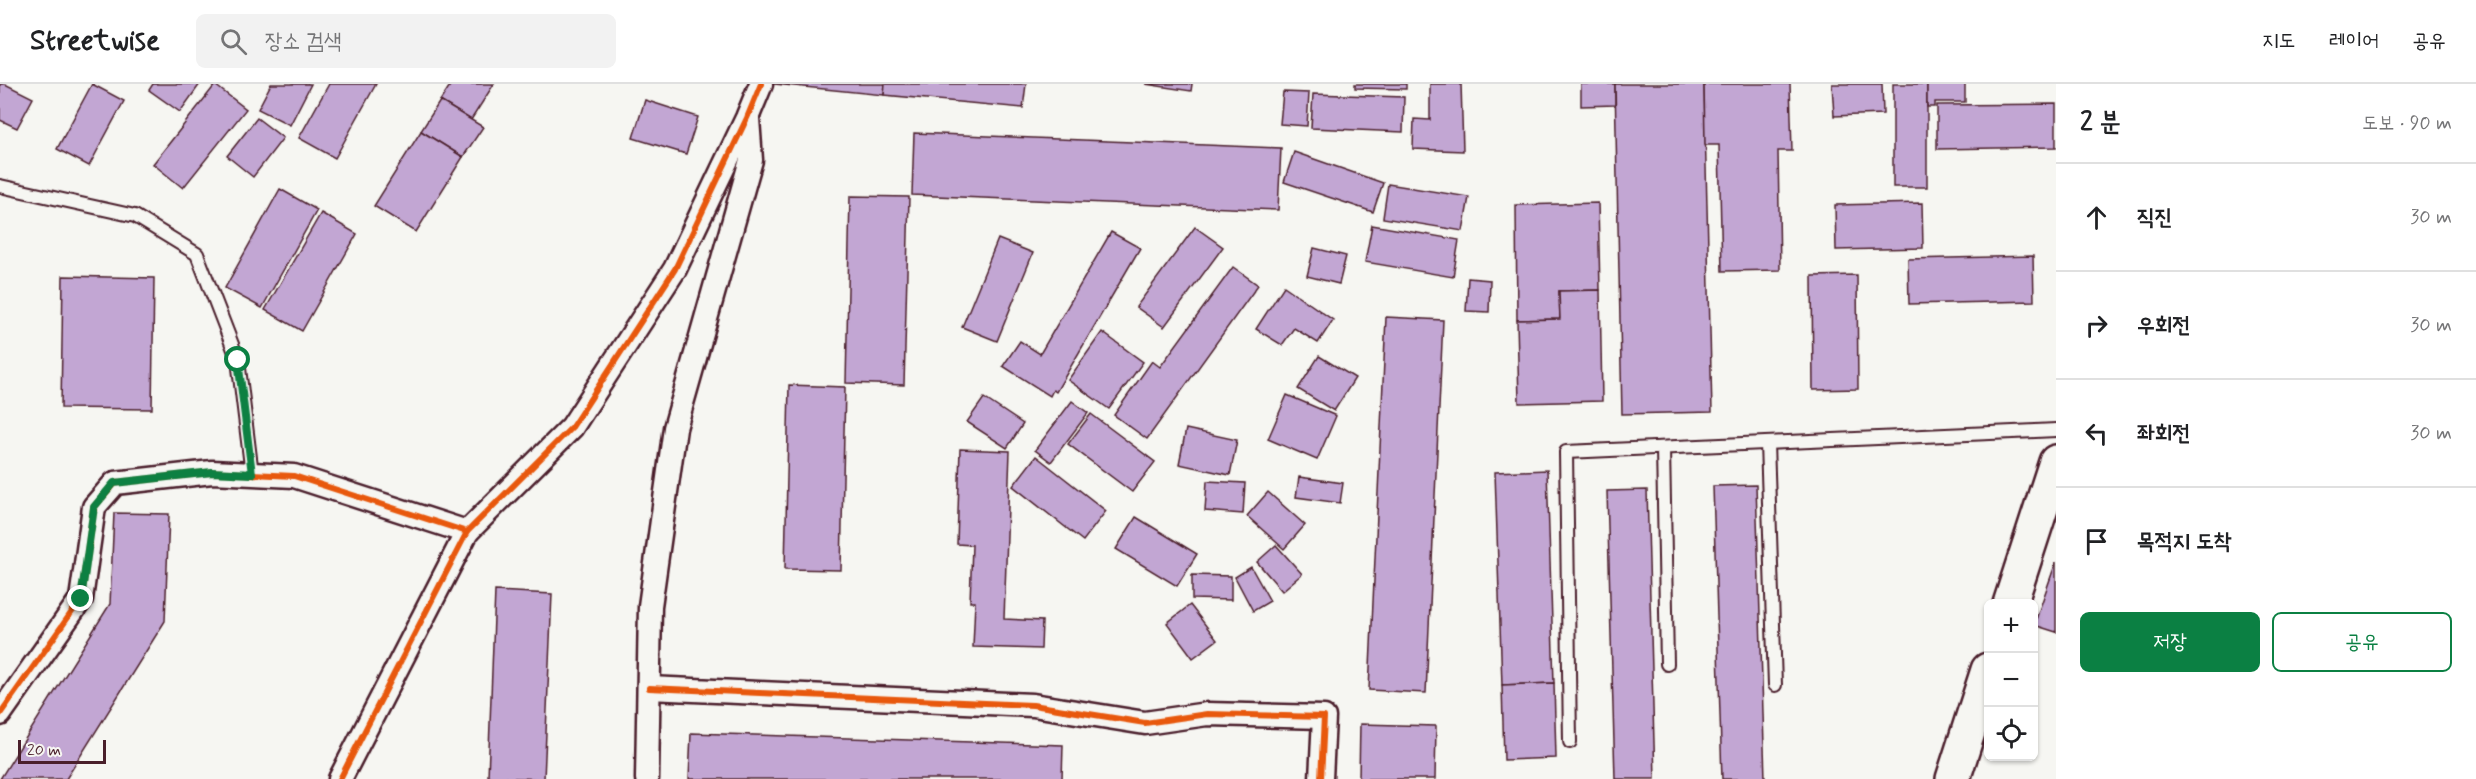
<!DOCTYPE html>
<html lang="ko">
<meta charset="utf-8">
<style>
:root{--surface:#fff;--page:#f2f2f2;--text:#202124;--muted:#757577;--line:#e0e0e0;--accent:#0b8043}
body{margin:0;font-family:Mynerve,"Poor Story",sans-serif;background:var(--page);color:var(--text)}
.controls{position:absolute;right:18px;bottom:18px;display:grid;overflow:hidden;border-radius:9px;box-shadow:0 2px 4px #0004}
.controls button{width:54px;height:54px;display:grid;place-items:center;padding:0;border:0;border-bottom:2px solid var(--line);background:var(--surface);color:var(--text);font:30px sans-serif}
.scale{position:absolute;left:18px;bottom:15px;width:88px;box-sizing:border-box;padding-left:6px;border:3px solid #4a1f2b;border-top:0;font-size:16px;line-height:21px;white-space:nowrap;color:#4a1f2b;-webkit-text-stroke:4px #f6f6f2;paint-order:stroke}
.stop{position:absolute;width:18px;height:18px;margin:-14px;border:4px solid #0b8043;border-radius:50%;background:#fff}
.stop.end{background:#0b8043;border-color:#fff;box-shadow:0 2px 6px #0008}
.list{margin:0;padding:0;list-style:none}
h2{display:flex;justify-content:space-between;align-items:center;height:78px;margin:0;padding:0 24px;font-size:26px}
h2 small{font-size:20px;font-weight:400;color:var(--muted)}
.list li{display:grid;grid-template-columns:39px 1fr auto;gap:18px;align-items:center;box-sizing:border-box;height:108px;padding:0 24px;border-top:2px solid var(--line)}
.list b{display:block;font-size:22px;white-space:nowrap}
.list em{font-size:20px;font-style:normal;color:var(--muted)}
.actions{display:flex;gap:12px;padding:18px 24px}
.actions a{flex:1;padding:14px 0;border:2px solid var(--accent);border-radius:9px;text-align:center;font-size:21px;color:var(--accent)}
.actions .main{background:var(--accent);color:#fff}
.icon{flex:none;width:33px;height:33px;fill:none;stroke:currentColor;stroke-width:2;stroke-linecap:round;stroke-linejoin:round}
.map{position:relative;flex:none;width:2056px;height:695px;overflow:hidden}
header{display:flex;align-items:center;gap:36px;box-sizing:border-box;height:84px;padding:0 30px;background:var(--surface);border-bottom:2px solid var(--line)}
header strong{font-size:28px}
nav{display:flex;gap:33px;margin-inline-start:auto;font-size:21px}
.search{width:420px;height:54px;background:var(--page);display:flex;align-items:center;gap:15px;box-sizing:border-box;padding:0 21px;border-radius:9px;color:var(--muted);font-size:22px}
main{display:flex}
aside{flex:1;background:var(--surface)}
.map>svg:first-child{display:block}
</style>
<header>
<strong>Streetwise</strong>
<div class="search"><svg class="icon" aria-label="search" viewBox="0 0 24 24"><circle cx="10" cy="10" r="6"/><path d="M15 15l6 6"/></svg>장소 검색</div>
<nav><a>지도</a><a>레이어</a><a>공유</a></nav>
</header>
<main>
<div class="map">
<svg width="2056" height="695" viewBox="0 0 2056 695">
<rect width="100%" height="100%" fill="#f6f6f2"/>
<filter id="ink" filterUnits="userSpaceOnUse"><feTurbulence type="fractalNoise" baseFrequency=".0167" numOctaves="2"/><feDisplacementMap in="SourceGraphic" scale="12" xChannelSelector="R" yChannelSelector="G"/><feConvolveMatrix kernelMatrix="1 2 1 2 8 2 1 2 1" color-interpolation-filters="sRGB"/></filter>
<g filter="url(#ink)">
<!-- building -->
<g fill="#c2a6d3" stroke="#4a1f2b" stroke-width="1.5">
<polygon points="0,0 5,0 33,14 17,44 0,36"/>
<polygon points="92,0 124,17 89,82 57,65"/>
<polygon points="153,0 200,0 180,28 149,6"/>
<polygon points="271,0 311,0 290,41 258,25"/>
<polygon points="329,0 376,0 335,74 299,54"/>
<polygon points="451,0 494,0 471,36 440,17"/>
<polygon points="774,0 885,0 884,11"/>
<polygon points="885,0 1026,0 1023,24 884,11"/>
<polygon points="1145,0 1192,0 1191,7"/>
<polygon points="1355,0 1406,0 1406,5 1355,4"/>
<polygon points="1430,0 1461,0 1463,67 1413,65 1414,35 1430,36"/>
<polygon points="1581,0 1615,0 1615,21 1581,22"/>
<polygon points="1615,0 1704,0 1712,328 1622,330"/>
<polygon points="1704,0 1790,0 1792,67 1778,67 1780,186 1722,187 1719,61 1705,61"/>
<polygon points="1832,0 1882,0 1883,30 1834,32"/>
<rect x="1893" y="0" width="34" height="103"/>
<polygon points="1927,0 1965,0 1965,18 1935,18 1935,23 1927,23"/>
<polygon points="215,1 246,25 183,104 153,80"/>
<polygon points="1283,8 1309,9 1307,42 1280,40"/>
<polygon points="1313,10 1404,13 1403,48 1311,44"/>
<polygon points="645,16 698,33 686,70 633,54"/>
<polygon points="440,17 483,43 463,73 421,47"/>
<polygon points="2056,20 2056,63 1937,65 1937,21"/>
<polygon points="257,34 283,54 253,93 227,72"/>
<polygon points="421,47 463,73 416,148 374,122"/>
<polygon points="914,49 1281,64 1278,126 912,111"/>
<polygon points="1294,68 1383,99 1373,128 1284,98"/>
<polygon points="1388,100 1469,113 1463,147 1383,134"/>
<polygon points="280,105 317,126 262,224 225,204"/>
<polygon points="850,112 909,113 904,301 846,299"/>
<polygon points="1598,119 1600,206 1559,207 1560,235 1517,236 1516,121"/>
<polygon points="1922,119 1923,164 1836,166 1835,121"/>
<polygon points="321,129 357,150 302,247 265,226"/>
<polygon points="1372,141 1459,156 1453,193 1365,178"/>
<polygon points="1195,143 1223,163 1164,243 1136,223"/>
<polygon points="1111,148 1140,164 1056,308 1053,306 1050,312 1003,282 1020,257 1040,270"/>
<polygon points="998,155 1033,169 997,257 962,243"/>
<polygon points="1314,164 1346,172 1339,200 1307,192"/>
<polygon points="2033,172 2034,217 1909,220 1908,175"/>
<polygon points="1233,183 1258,201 1147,355 1114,331 1152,277 1160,283"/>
<polygon points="1857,191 1858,305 1813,306 1812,192"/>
<polygon points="63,192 154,194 152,325 61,324"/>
<polygon points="1468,194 1490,196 1489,228 1466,227"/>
<polygon points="1284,202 1333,236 1318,259 1294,244 1282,261 1256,245"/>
<polygon points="1600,206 1602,317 1519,319 1517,236 1560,235 1559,207"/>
<polygon points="1386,233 1443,236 1426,609 1369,606"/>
<polygon points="1102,248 1143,278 1109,325 1068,296"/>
<polygon points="1319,272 1355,294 1334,327 1298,305"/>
<polygon points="789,301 845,303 841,486 785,485"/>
<polygon points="1287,311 1336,332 1317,376 1268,355"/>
<polygon points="984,314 1023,340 1007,364 967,338"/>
<polygon points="1072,317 1088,329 1051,378 1035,366"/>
<polygon points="1091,330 1155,378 1132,408 1068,360"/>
<polygon points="1186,345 1237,356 1230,391 1179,380"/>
<polygon points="960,365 1010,367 1004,535 1042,537 1041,565 973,563 975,518 970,518 972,461 957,460"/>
<polygon points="1036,372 1106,427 1083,457 1013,402"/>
<polygon points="1547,386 1554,599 1502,601 1495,388"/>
<polygon points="1299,393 1343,399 1340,419 1296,413"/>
<polygon points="1207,397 1245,399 1243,430 1205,427"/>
<polygon points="1756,401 1765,695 1722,695 1713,402"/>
<polygon points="1647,406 1655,695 1615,695 1607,407"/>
<polygon points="1268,408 1305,441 1284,465 1247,432"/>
<polygon points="114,429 169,430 165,537 66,695 0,695 110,520"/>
<polygon points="1136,433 1197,470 1177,502 1116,465"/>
<polygon points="1276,461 1302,490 1282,507 1257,478"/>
<polygon points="2056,478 2056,548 2034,541"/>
<polygon points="1251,483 1270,517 1253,527 1235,493"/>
<polygon points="1192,491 1231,492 1231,516 1192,515"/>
<polygon points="495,507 552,510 544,695 488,693"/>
<polygon points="1190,521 1217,556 1193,574 1167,539"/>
<polygon points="1554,599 1556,674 1504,676 1502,601"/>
<polygon points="1360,640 1436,642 1435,695 1359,695"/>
<polygon points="691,649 1063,661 1062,695 689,695"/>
</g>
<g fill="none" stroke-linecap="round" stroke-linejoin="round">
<!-- lane casing -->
<g stroke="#4a1f2b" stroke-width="16">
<g id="lane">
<polyline points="0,102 135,132 197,170 238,276 252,390"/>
<polyline points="1767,359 1775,601"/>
<polyline points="1663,364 1667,580"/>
<polyline points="1570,658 1566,368 2056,346"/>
</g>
</g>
<!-- street casing -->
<g stroke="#4a1f2b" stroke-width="27">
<g id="street">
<polyline points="649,604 1033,621 1145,639 1207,630 1324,633 1321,695"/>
<polyline points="0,630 81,515 94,423 115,399 212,388 294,392 467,448"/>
<polyline points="340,695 467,448 572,343 675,185 747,34 761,0"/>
<polyline points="647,695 650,522 675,344 751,76 748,35"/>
</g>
</g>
<!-- secondary casing -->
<g stroke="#4a1f2b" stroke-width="38">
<g id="secondary">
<polyline points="2010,520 2056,378"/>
<polyline points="1953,695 1988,586"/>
</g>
</g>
<!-- lane -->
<use href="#lane" stroke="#f6f6f2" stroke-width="12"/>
<!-- street -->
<use href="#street" stroke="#f6f6f2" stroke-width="22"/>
<!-- secondary -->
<use href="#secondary" stroke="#f6f6f2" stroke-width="33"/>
<!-- cycleway casing -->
<g stroke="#f6f6f2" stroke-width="10">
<g id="cycleway">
<polyline points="649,604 1033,621 1145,639 1207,630 1324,633 1321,695"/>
<polyline points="0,630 81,515 94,423 115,399 212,388 294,392 467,448"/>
<polyline points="340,695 467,448 572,343 675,185 747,34 761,0"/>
</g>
</g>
<!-- cycleway -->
<use href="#cycleway" stroke="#e8590c" stroke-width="6"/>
</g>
</g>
<g fill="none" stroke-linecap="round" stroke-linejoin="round" filter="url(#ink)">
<!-- route -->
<polyline stroke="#0b8043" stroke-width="8" points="81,515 94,423 114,399 212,388 252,390 238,276"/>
</g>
</svg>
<div class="controls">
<button>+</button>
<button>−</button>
<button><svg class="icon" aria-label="locate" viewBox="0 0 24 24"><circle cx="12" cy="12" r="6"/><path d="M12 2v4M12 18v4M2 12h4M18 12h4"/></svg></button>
</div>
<div class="scale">20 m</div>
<div class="stop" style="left:238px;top:276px"></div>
<div class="stop end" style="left:81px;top:515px"></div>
</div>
<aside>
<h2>2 분<small>도보 · 90 m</small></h2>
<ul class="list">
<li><svg class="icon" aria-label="ahead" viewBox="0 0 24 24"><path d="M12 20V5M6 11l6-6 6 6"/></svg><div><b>직진</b></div><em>30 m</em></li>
<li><svg class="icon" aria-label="right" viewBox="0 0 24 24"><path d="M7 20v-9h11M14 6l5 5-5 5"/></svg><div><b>우회전</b></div><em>30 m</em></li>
<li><svg class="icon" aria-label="left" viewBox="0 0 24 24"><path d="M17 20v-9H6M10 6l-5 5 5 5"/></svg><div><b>좌회전</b></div><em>30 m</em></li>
<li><svg class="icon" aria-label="arrive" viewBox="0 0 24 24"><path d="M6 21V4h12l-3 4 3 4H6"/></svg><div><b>목적지 도착</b></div></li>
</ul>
<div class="actions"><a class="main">저장</a><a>공유</a></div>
</aside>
</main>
